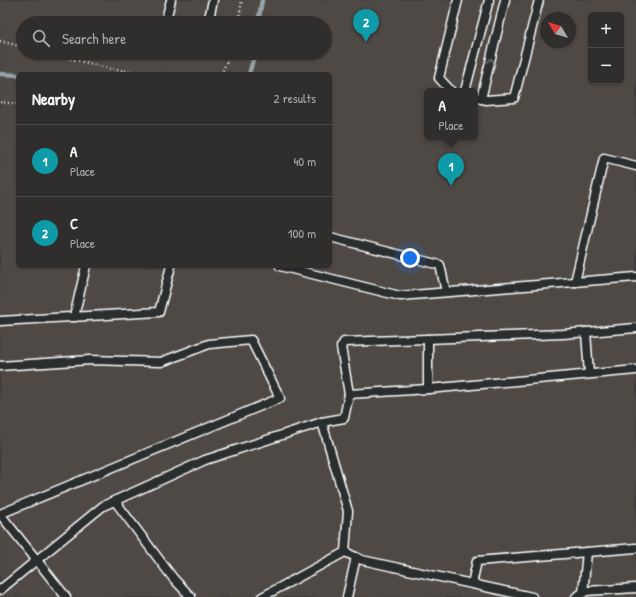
<!DOCTYPE html>
<meta charset="utf-8">
<style>
:root{--surface:#302e2d;--page:#383635;--text:#f1f3f6;--muted:#a8a8aa;--line:#4b4a49;--accent:#ffd166}
body{margin:0;font-family:"Patrick Hand",sans-serif;background:var(--page);color:var(--text)}
.controls{position:absolute;right:12px;top:12px;display:grid;overflow:hidden;border-radius:6px;box-shadow:0 1px 3px #0004}
.controls button{width:36px;height:36px;display:grid;place-items:center;padding:0;border:0;border-bottom:1px solid var(--line);background:var(--surface);color:var(--text);font:20px sans-serif}
.compass{position:absolute;left:540px;top:12px;width:36px;height:36px;border-radius:50%;background:var(--surface);box-shadow:0 1px 3px #0004;rotate:308deg}
.you{position:absolute;left:410px;top:258px;width:14px;height:14px;margin:-10px;border:3px solid #fff;border-radius:50%;background:#1a73e8;box-shadow:0 0 0 6px #1a73e833}
.badge{display:grid;place-items:center;width:26px;height:26px;border-radius:50%;background:var(--accent);color:#fff;font-size:13px;font-weight:700}
.pin{position:absolute;translate:-50% -33px;filter:drop-shadow(0 1px 2px #0008)}
.pin::after{content:'';position:absolute;top:21px;width:14px;height:12px;background:inherit;clip-path:polygon(0 0,100% 0,50% 100%)}
.popup{position:absolute;left:424px;top:88px;width:54px;height:52px;box-sizing:border-box;display:grid;place-content:center;border-radius:6px;background:var(--surface);filter:drop-shadow(0 1px 3px #0005);font-size:13px;white-space:nowrap;color:var(--muted)}
.popup b{font-size:15px;color:var(--text)}
.popup::after{content:'';position:absolute;left:50%;top:100%;margin-left:-8px;border:8px solid transparent;border-top-color:var(--surface)}
.list{margin:0;padding:0;list-style:none}
h2{display:flex;justify-content:space-between;align-items:center;height:52px;margin:0;padding:0 16px;font-size:17px}
h2 small{font-size:13px;font-weight:400;color:var(--muted)}
.list li{display:grid;grid-template-columns:26px 1fr auto;gap:12px;align-items:center;box-sizing:border-box;height:72px;padding:0 16px;border-top:1px solid var(--line)}
.list b{display:block;font-size:15px;white-space:nowrap}
.list p{margin:0;font-size:13px;white-space:nowrap;color:var(--muted)}
.list em{font-size:13px;font-style:normal;color:var(--muted)}
.icon{flex:none;width:22px;height:22px;fill:none;stroke:currentColor;stroke-width:2;stroke-linecap:round;stroke-linejoin:round}
.map{position:relative;flex:none;width:636px;height:597px;overflow:hidden}
.search{position:absolute;background:var(--surface);box-shadow:0 1px 3px #0004;left:16px;top:16px;width:316px;height:44px;display:flex;align-items:center;gap:10px;box-sizing:border-box;padding:0 14px;border-radius:22px;color:var(--muted);font-size:15px}
.panel{position:absolute;background:var(--surface);box-shadow:0 1px 3px #0004;left:16px;top:72px;width:316px;height:196px;border-radius:6px}
.map>svg:first-child{display:block}
</style>
<div class="map">
<svg width="636" height="597" viewBox="0 0 636 597">
<rect width="100%" height="100%" fill="#403d3c"/>
<filter id="ink" filterUnits="userSpaceOnUse"><feTurbulence type="fractalNoise" baseFrequency=".025" numOctaves="2"/><feDisplacementMap in="SourceGraphic" scale="8" xChannelSelector="R" yChannelSelector="G"/><feConvolveMatrix kernelMatrix="1 2 1 2 8 2 1 2 1" color-interpolation-filters="sRGB"/></filter>
<g filter="url(#ink)">
<!-- built -->
<path fill="#504845" fill-rule="evenodd" d="M0,0H636V597H0ZM591,15H621V81H591ZM546,18H570V42H546ZM23,23H325V53H23ZM18,74H330V266H18ZM427,91H475V137H427Z"/>
<g fill="none" stroke-linecap="round" stroke-linejoin="round">
<!-- stream -->
<g stroke="#94a4a9" stroke-width="4.5">
<polyline points="258,23 262,0"/>
<polyline points="0,74 18,75"/>
<polyline points="249,74 255,53"/>
</g>
<!-- service casing -->
<g stroke="#fff" stroke-width="11">
<g id="service">
<polyline points="165,23 171,0"/>
<polyline points="208,23 213,0"/>
<polyline points="451,91 439,78 458,0"/>
<polyline points="465,91 489,0"/>
<polyline points="475,97 486,100 514,98 539,0"/>
<polyline points="481,99 505,0"/>
<polyline points="330,237 440,265 446,292"/>
<polyline points="280,266 400,296 636,277"/>
<polyline points="575,282 604,158 636,166"/>
<polyline points="74,317 86,266"/>
<polyline points="0,321 159,312 171,266"/>
<polyline points="586,332 589,374"/>
<polyline points="0,366 90,360 161,362 209,344 251,340 280,398 0,514"/>
<polyline points="428,389 428,339"/>
<polyline points="349,394 341,347 344,342 563,334 636,328"/>
<polyline points="322,422 344,418 349,394 428,389 636,370"/>
<polyline points="115,501 173,578 191,597"/>
<polyline points="0,514 66,597"/>
<polyline points="472,584 477,561 636,548"/>
<polyline points="0,590 103,506 205,460 322,422 348,511 345,552 362,560 532,597"/>
<polyline points="583,593 587,552"/>
<polyline points="262,597 345,552"/>
<polyline points="347,597 356,557"/>
<polyline points="576,597 586,591 636,588"/>
</g>
</g>
<!-- path -->
<g stroke="#fff" stroke-width="2.5" stroke-dasharray="1 3" stroke-linecap="butt">
<polyline points="238,23 242,0"/>
<polyline points="0,41 23,47"/>
<polyline points="47,53 116,70 168,74"/>
<polyline points="221,74 231,53"/>
<polyline points="0,102 18,104"/>
</g>
<!-- service -->
<use href="#service" stroke="#2a2d2e" stroke-width="8"/>
</g>
<!-- one-way arrows -->
<defs><path id="oneway-chevron" d="M-2-3.5L2.5 0L-2 3.5" fill="none" stroke-width="1.6" stroke-linecap="round" stroke-linejoin="round"/></defs>
<use stroke="#6a6c6d" href="#oneway-chevron" transform="translate(491 61) rotate(-76)"/>
</g>
</svg>
<div class="controls">
<button>+</button>
<button>−</button>
</div>
<svg class="compass" viewBox="-18 -18 36 36"><path d="M0-13l5 13h-10z" fill="#e53935"/><path d="M0 13l5-13h-10z" fill="#a8a8aa"/></svg>
<div class="you"></div>
<div class="pin badge" style="left:451px;top:186px;background:#0f9aa8">1</div>
<div class="popup"><b>A</b>Place</div>
<div class="pin badge" style="left:366px;top:42px;background:#0f9aa8">2</div>
<div class="search"><svg class="icon" aria-label="search" viewBox="0 0 24 24"><circle cx="10" cy="10" r="6"/><path d="M15 15l6 6"/></svg>Search here</div>
<section class="panel">
<h2>Nearby<small>2 results</small></h2>
<ul class="list">
<li><span class="badge" style="background:#0f9aa8">1</span><div><b>A</b><p>Place</p></div><em>40 m</em></li>
<li><span class="badge" style="background:#0f9aa8">2</span><div><b>C</b><p>Place</p></div><em>100 m</em></li>
</ul>
</section>
</div>
